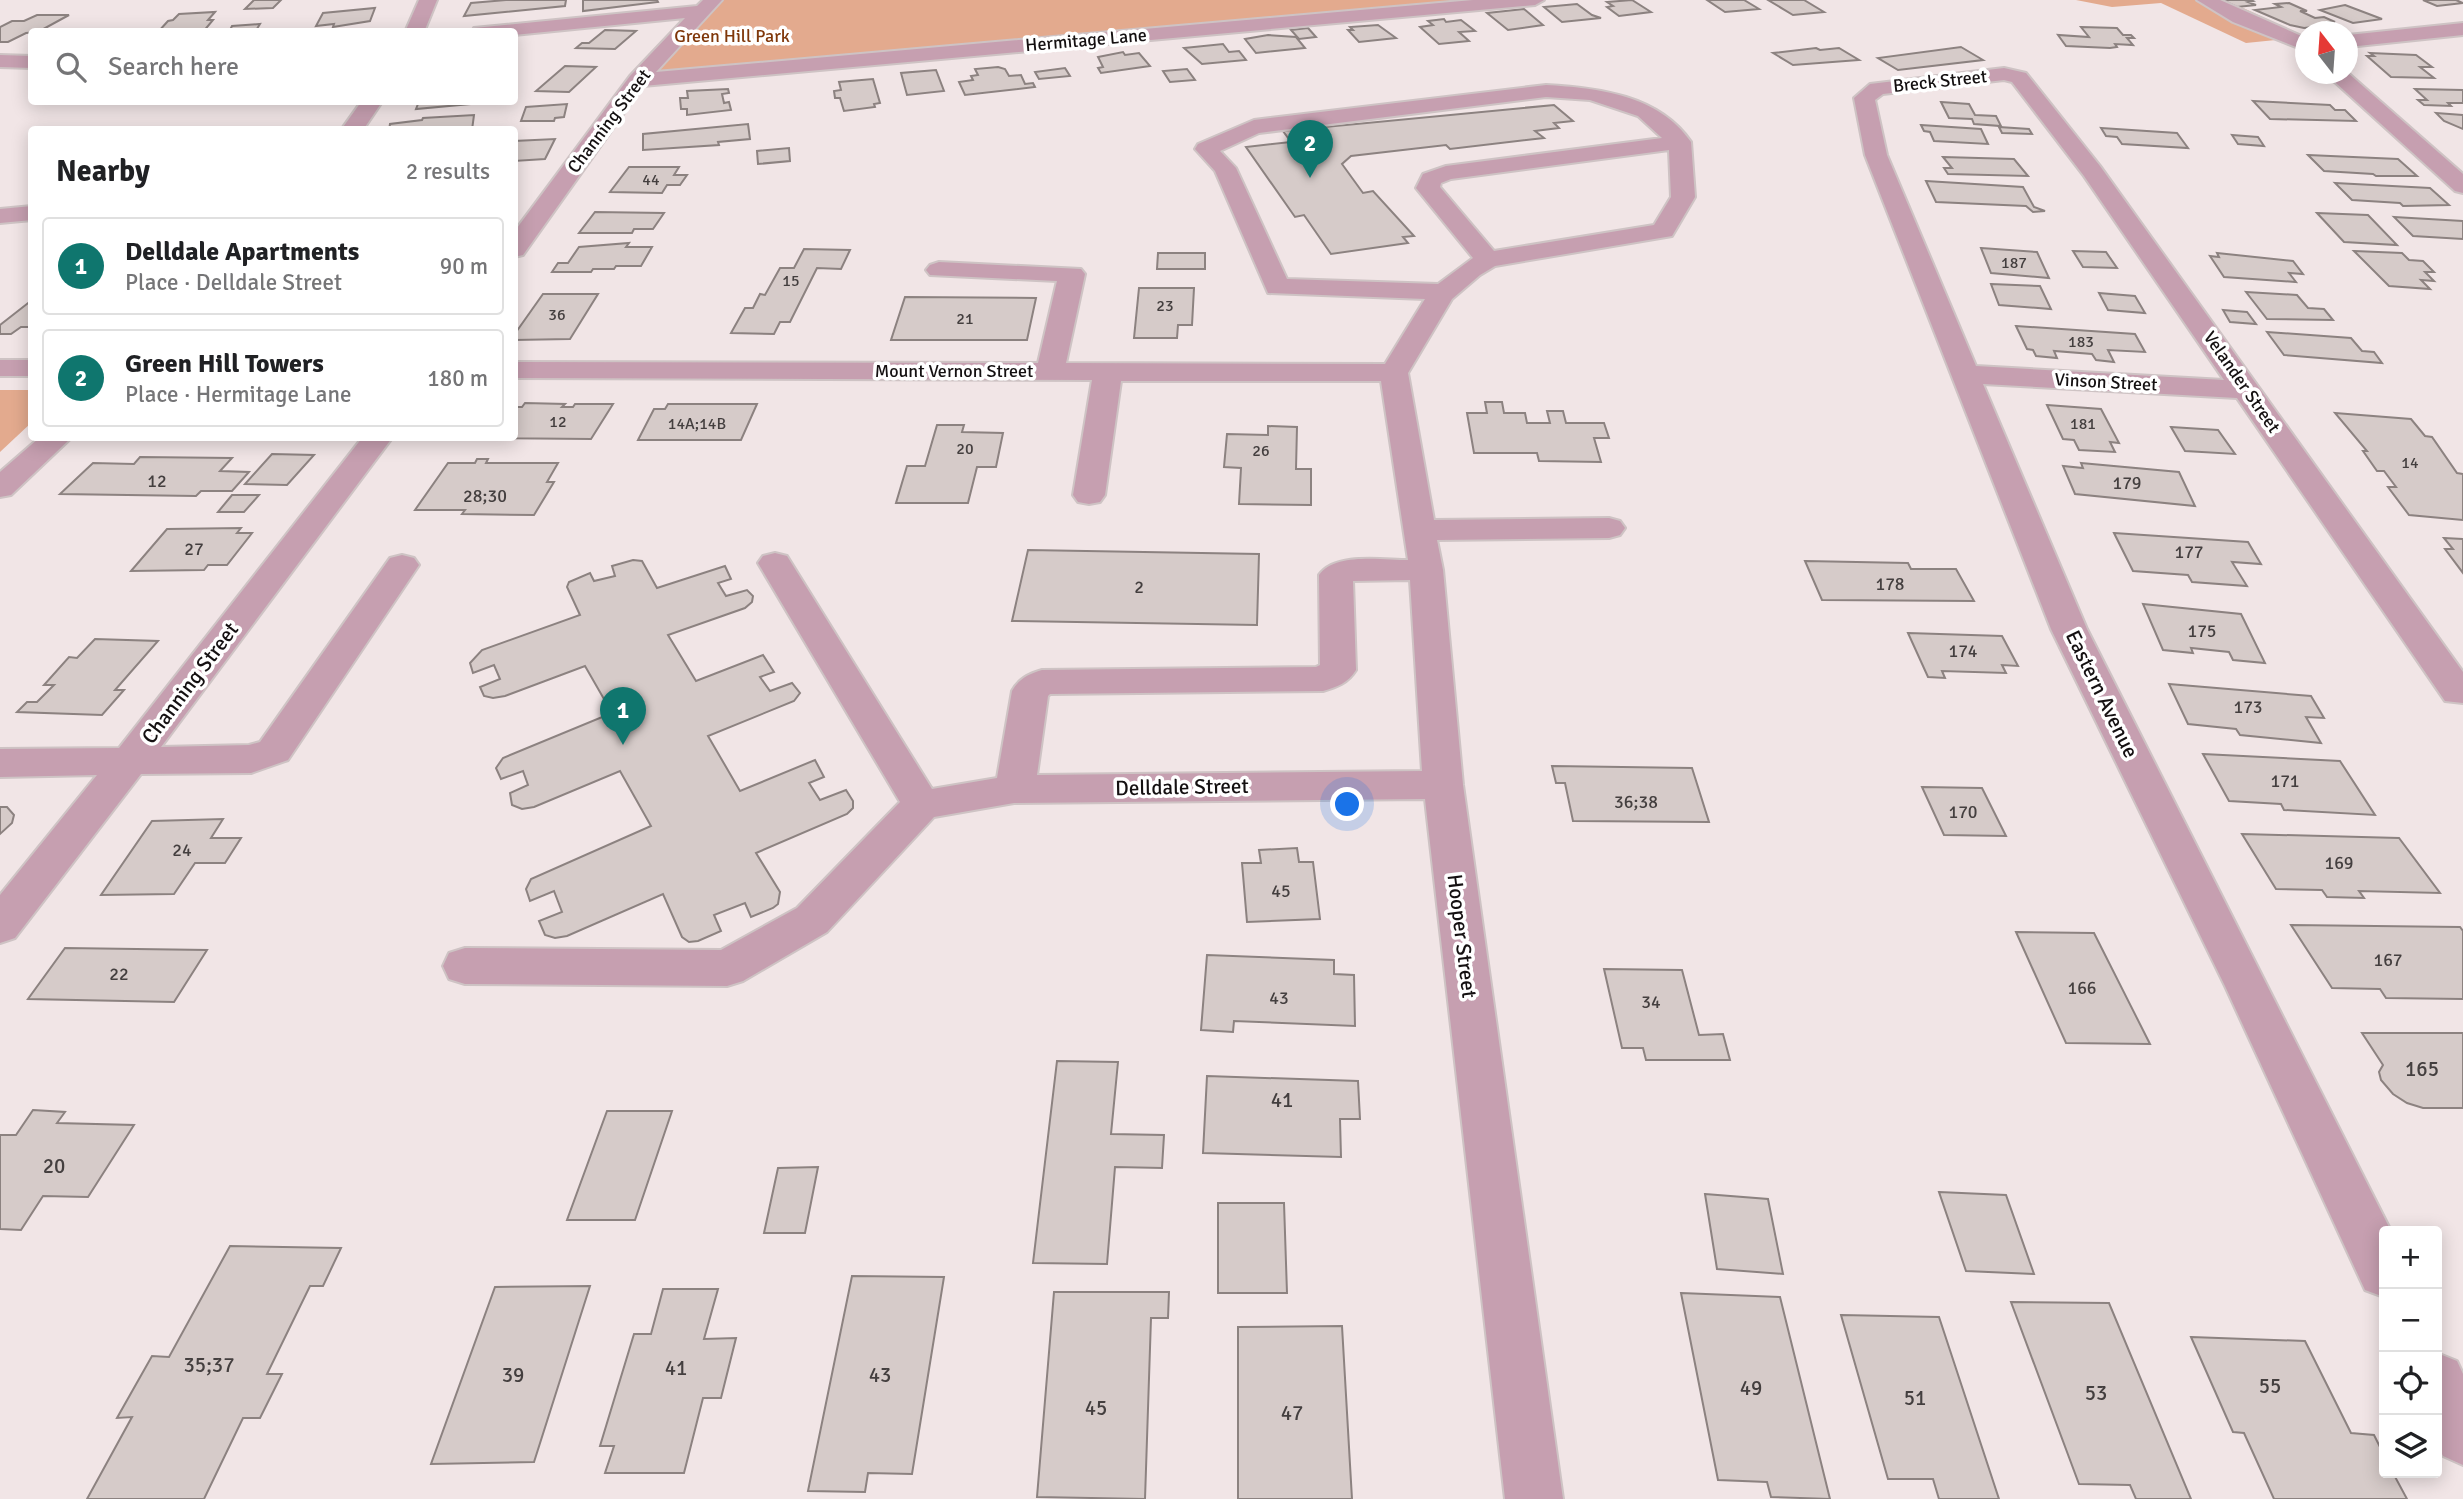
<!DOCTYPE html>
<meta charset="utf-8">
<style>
:root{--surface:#fff;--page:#f2f2f2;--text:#202124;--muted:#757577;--line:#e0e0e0;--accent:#0f766e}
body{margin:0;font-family:Signika,sans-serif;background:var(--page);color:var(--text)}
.controls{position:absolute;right:21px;bottom:21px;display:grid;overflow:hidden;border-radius:7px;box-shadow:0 4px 18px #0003}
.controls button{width:63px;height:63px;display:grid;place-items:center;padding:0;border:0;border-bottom:2px solid var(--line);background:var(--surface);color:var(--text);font:35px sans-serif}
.compass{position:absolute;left:2295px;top:21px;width:63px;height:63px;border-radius:50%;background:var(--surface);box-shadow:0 4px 18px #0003;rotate:343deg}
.you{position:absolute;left:1348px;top:805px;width:24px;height:24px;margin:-18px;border:5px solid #fff;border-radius:50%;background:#1a73e8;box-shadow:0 0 0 10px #1a73e833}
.badge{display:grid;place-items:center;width:46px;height:46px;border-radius:50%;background:var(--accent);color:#fff;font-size:23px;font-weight:700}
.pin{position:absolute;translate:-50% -58px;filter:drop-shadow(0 2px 4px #0008)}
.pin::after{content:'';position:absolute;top:37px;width:24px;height:21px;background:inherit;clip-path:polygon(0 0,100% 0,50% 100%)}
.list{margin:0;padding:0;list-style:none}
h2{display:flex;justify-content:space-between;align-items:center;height:91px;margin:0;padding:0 28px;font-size:30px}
h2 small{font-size:23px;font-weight:400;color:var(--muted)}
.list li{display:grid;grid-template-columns:46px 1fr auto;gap:21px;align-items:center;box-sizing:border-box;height:98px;margin:0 14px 14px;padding:0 14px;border:2px solid var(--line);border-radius:7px}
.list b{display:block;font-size:26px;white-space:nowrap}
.list p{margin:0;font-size:23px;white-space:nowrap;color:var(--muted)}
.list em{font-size:23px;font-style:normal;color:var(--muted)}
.icon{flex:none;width:38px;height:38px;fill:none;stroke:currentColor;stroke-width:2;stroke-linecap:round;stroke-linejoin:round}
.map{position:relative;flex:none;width:2463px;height:1499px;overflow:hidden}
.search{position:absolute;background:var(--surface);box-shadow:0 4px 18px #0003;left:28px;top:28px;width:490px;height:77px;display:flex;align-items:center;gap:18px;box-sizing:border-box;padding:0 24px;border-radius:7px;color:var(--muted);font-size:26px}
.panel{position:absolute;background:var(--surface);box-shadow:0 4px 18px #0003;left:28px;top:126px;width:490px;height:315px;border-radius:7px}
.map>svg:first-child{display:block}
</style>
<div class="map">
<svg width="2463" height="1499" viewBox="0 0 2463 1499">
<rect width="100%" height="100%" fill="#f1e5e6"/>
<!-- green -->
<g fill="#e3aa8e">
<polygon points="713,0 1535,0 637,80"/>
<polygon points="2076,0 2226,0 2305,37 2246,43 2161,3 2112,7"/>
<polygon points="0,390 32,390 31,423 0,452"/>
</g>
<!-- building -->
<g fill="#d6cbc9" stroke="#8c8280" stroke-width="2">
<polygon points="254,0 281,0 273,8 245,9"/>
<polygon points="506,0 566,0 565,6 464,16 471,3"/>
<polygon points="583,0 657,0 658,2 583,11"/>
<polygon points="1632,0 1651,12 1619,16 1607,7 1613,6 1607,2"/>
<polygon points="1707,0 1744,0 1759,9 1725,12"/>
<polygon points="1768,0 1804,0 1824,12 1793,15"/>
<polygon points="2229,0 2251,0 2253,1 2248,2 2256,5 2237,7 2224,1"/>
<polygon points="2423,0 2456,0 2463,3 2437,6"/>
<polygon points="2289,3 2307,11 2300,11 2315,18 2324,17 2335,22 2327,22 2332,25 2304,28 2290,25 2255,10 2281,7 2275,4"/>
<polygon points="1577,4 1592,15 1601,18 1562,22 1544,7"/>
<polygon points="2345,5 2382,19 2353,23 2320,10"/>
<polygon points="375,8 370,21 333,27 334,24 316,26 323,13"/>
<polygon points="1524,9 1543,25 1508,30 1487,13"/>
<polygon points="215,12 208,20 213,20 203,32 158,32 168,21 173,20 179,14"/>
<polygon points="37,15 69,15 38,32 26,33 8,42 0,42 0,27 12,21 24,21"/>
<polygon points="1444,19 1446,22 1461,20 1475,31 1459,32 1469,41 1439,44 1420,27 1433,25 1428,21"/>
<polygon points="260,24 255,32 229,32 232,26"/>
<polygon points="1378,25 1396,38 1359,42 1348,30 1353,30 1350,27"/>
<polygon points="2081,27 2117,28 2123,35 2131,35 2134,38 2127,38 2133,45 2115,44 2117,47 2110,48 2066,46 2058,35 2089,37"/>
<polygon points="1308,28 1316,37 1299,39 1291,30"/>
<polygon points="605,30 636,31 615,49 576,48 582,43 589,43"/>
<polygon points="1268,35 1296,37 1305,48 1256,53 1245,39"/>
<polygon points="1223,44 1229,52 1239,51 1246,60 1202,64 1184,48"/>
<polygon points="1961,47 1983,60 1898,70 1878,58"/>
<polygon points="1816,48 1820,50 1839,48 1859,60 1793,65 1773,53"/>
<polygon points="1123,52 1125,55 1139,53 1150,66 1101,73 1098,68 1103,67 1098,57"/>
<polygon points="2370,53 2416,55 2432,67 2420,67 2434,78 2391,77 2367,56 2374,56"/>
<polygon points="565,66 596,67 569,92 536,91"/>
<polygon points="998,67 1005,69 1009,76 1021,75 1025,84 1033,83 1035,87 965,95 959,82 973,80 971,76 978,75 975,69"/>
<polygon points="1065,68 1070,76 1039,79 1035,72"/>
<polygon points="1187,69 1195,80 1170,82 1163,71"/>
<polygon points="936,70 944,91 907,95 901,73"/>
<polygon points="873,79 880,103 874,104 875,107 844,111 840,98 835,98 834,91 841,90 839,82"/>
<polygon points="728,89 729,93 722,94 724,103 729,102 731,110 687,115 687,109 681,109 680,98 688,98 687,91"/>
<polygon points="2415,89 2463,90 2463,103 2448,103 2451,106 2424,105 2418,100 2427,100"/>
<polygon points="2253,101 2330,105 2335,110 2345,110 2356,121 2270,119"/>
<polygon points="440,102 470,102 470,104 416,109 418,104"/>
<polygon points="1941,102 1969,104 1975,115 1996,116 2001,126 1974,124 1972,119 1949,118"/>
<polygon points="567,104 564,117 555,118 554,121 521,121 526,107"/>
<polygon points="1554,105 1573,121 1554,123 1559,128 1535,131 1544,138 1450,149 1446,145 1351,156 1342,164 1363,193 1373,191 1414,236 1403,237 1408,243 1331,254 1304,215 1295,217 1246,147 1291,142 1283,131"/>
<polygon points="2436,113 2463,115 2463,129 2444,121"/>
<polygon points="474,115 472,130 389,130 390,124 422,120 423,118"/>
<polygon points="748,124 750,139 718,142 719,145 643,150 643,134"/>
<polygon points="1921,125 1981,129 1988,144 1934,141 1930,132 1924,131"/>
<polygon points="1999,127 2029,129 2032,134 2002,133"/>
<polygon points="2101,128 2177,133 2188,148 2122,144 2117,137 2106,136"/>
<polygon points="2232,135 2258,137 2264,146 2238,144"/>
<polygon points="555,139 545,159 514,161 514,141"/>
<polygon points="789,148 790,161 758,164 757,151"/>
<polygon points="2308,155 2398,159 2417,176 2376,176 2373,174 2324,171"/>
<polygon points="1943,157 2014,159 2028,176 1948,174 1944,168 1952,168"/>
<polygon points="629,167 679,167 674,175 687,175 680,185 667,185 662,193 610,192"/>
<polygon points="1926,181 2023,187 2034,207 2045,211 2033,212 2026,206 1936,202"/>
<polygon points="2335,183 2430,188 2449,205 2403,206 2400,203 2352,200"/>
<polygon points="595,212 664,213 653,229 634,229 632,233 579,233"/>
<polygon points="2317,213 2368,215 2397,245 2344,242"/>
<polygon points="2394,217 2463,221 2463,239 2413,236"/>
<polygon points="629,243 626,247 652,247 641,266 616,266 614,269 593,269 591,272 552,272 558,263 568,263 579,247"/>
<polygon points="1981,248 2037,252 2049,278 1991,273"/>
<polygon points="804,249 850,250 841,269 817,268 790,322 780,322 774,334 731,333 745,308 753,308 760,294 765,295 780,268 794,268"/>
<polygon points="2073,251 2106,252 2117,268 2083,267"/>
<polygon points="2354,251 2402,253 2409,260 2423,261 2434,272 2425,272 2434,281 2421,280 2430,289 2389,286"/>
<polygon points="1158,253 1205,253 1205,269 1157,269"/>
<polygon points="2217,253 2293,261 2303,274 2289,273 2296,282 2224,277 2210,256 2219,257"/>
<polygon points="1991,284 2040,286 2051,309 1999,305"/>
<polygon points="1139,288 1194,288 1192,325 1178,325 1177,338 1134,338"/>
<polygon points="2246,292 2297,295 2308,308 2324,309 2333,320 2267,319"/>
<polygon points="2099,293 2135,296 2145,313 2108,310"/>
<polygon points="543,294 598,294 570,339 514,340 514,335"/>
<polygon points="905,297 1036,298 1027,340 891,340"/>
<polygon points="32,300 32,327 21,327 11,334 0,334 0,325"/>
<polygon points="2223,310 2247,312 2256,324 2230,322"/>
<polygon points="2016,326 2135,334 2145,352 2108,350 2114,362 2096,360 2092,354 2054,351 2057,358 2036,356 2033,350 2027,349"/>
<polygon points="2267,332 2351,338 2362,351 2374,352 2382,363 2284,355"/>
<polygon points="1485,402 1502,402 1504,413 1525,413 1527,423 1550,423 1547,411 1563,411 1566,423 1604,423 1609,438 1594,438 1601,462 1539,461 1537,453 1474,453 1467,413 1487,413"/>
<polygon points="525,403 565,404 562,407 573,407 575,404 613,404 591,439 489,438 514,438 514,407 522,407"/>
<polygon points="668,404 757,404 741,440 638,440 654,409 665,409"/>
<polygon points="2047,405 2101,409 2119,443 2110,442 2115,452 2079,450 2074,440 2063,439"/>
<polygon points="2335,413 2411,419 2425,436 2432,437 2457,473 2463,474 2463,520 2409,515 2388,487 2396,487 2384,471 2377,471 2363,451 2367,451"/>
<polygon points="937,425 964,425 962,432 1003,433 996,467 977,467 968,503 896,503 907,466 925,466"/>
<polygon points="1268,426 1297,427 1296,469 1311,469 1311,505 1239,504 1241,468 1224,467 1227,434 1268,435"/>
<polygon points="2171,427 2218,430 2235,454 2185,451"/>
<polygon points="272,454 314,455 287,485 245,484"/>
<polygon points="140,457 232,458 220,471 249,472 232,491 201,491 196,496 60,494 93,463 134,464"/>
<polygon points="477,459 488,459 486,463 558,463 547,482 554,482 534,515 462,514 465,510 415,510 448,463 475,463"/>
<polygon points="2081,463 2179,472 2195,506 2075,494 2063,466 2083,468"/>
<polygon points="232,495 259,495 244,512 218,512"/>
<polygon points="241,528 237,533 252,533 227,565 208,565 204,570 131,571 167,529"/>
<polygon points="2114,533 2248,542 2261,564 2232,562 2247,586 2192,582 2188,575 2133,571"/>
<polygon points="2444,538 2463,539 2463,573 2445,549 2453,549"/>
<polygon points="1028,550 1259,554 1257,625 1012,621"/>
<polygon points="633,560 642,561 657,588 725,566 731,579 718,583 726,596 747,590 753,596 752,602 745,608 668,635 696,681 763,655 774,672 760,677 770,691 792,683 800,693 794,701 708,736 740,791 815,760 824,777 809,783 820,800 846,790 853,801 853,808 847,814 756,853 780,892 778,904 773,908 751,917 745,903 714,915 721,931 698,941 689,942 682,937 663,894 567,936 555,938 545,935 539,921 562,912 554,891 530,901 526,889 531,879 651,826 620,771 534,807 522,809 512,805 510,793 528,785 523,771 501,779 496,768 503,758 612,713 585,666 505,696 493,698 484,696 480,687 500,679 494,665 473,673 470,663 482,650 580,615 567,587 569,582 590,573 594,581 615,576 612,566"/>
<polygon points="1805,561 1908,563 1911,569 1956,569 1974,601 1822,600"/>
<polygon points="2143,604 2241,614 2265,663 2233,660 2229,652 2191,648 2193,653 2163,650"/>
<polygon points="1908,633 2002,636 2018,666 2002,665 2006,673 1942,671 1945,678 1928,677"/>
<polygon points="95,639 158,641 115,690 124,690 102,715 17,712 27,702 37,702 54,685 44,685 69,657 77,658"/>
<polygon points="2169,684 2311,696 2324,718 2306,717 2321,743 2240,735 2236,729 2188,724"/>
<polygon points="2203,754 2340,761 2375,815 2284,810 2281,804 2229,801"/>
<polygon points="1552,766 1692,768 1709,822 1573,821 1565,783 1556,783"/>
<polygon points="1922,787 1982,788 2006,836 1944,835"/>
<polygon points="0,807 7,807 14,815 12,823 0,834"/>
<polygon points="223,819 211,838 241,838 225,863 195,863 174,894 101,895 152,821"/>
<polygon points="2242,834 2399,838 2440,893 2359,891 2364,898 2327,897 2322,890 2276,889"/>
<polygon points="1297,848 1299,862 1313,862 1320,919 1247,922 1242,863 1261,863 1259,850"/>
<polygon points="2291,925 2460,927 2463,931 2463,999 2386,998 2380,989 2332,988"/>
<polygon points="2016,932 2094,933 2150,1044 2066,1043"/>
<polygon points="65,948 207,950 174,1002 28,999"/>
<polygon points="1207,955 1334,960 1334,974 1354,975 1355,1026 1234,1021 1233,1032 1201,1030"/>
<polygon points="1604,969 1682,970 1699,1035 1723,1034 1730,1060 1646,1060 1643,1048 1622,1048"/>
<polygon points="2362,1033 2463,1033 2463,1108 2423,1108 2407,1103 2393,1094 2381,1080 2379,1072 2383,1065"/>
<polygon points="1057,1061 1118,1062 1111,1134 1164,1135 1162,1168 1115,1167 1107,1264 1033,1263"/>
<polygon points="1207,1076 1358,1081 1360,1119 1340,1119 1341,1157 1203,1153"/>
<polygon points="33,1110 65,1112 57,1123 134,1125 88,1197 43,1196 21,1230 0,1229 0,1135 16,1135"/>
<polygon points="607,1111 672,1111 635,1220 567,1220"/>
<polygon points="818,1167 805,1233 764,1233 778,1168"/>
<polygon points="1939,1192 2006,1195 2034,1274 1966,1271"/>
<polygon points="1705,1194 1768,1199 1783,1274 1717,1269"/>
<polygon points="1218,1203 1284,1203 1287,1293 1218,1293"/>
<polygon points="230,1246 341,1248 323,1286 310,1286 267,1374 282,1374 260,1418 243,1418 204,1499 87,1499 132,1417 117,1418 152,1356 169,1357"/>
<polygon points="852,1276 944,1277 912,1474 868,1473 865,1492 808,1491"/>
<polygon points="590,1286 534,1462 431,1464 495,1287"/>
<polygon points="663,1289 718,1289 704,1339 736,1338 721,1398 703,1398 684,1473 605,1473 614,1446 600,1446 634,1334 651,1334"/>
<polygon points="1054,1292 1169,1292 1168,1318 1151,1318 1145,1499 1037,1497"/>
<polygon points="1681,1293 1780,1297 1830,1499 1771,1497 1767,1482 1718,1480"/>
<polygon points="2011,1302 2109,1303 2191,1499 2136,1499 2130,1485 2079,1484"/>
<polygon points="1841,1315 1939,1317 1999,1499 1939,1499 1933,1479 1888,1479"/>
<polygon points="1342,1326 1352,1499 1238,1499 1238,1327"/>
<polygon points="2191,1337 2305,1341 2351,1433 2374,1435 2384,1455 2384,1473 2393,1473 2407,1499 2274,1499 2244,1433 2233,1432"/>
</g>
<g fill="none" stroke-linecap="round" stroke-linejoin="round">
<!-- minor casing -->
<g stroke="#cec3c4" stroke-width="4">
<g id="minor">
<polygon points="419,0 437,0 424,32 405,32"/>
<polygon points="703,0 722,0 656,72 1473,0 1544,0 1535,5 643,86 523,255 514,257 514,232 630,76 685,18 514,35 514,32 472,32 474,28 697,6"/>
<polygon points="2197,0 2220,0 2306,38 2306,51 2233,22"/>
<polygon points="2463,23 2463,35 2348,47 2348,35"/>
<polygon points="0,55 32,56 32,68 0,67"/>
<path d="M2004,68L2026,73L2100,166L2463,672V703L2445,701L2237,398L1983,384L2087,629L2391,1231H2384V1297L2365,1290L2225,986L2051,629L1865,155L1854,98L1870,84ZM2004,80L2012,82L2084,176L2224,380L1976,366L1887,155L1875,100L1883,94Z"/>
<polygon points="2348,73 2463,174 2463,193 2455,191 2326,74"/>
<path d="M1546,85C1598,88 1659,95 1691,142L1695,197L1672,236L1495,266L1480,275L1452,299L1408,373L1434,520L1609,518L1620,521L1625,528L1620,535L1609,538L1437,540L1443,570L1463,785L1563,1499H1505L1425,799L1014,803L934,817L827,932L743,981L727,986L465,984L449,979L443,966L449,953L465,948L721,950L797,908L900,802L758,563L763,556L775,553L787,556L932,789L997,778L1012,691C1019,679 1028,674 1042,670L1316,667L1320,665L1319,575C1335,552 1383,560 1408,560L1381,381H1121L1105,495L1100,502L1089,504L1078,502L1073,495L1092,380L514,378V362L1038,363L1057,281L930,275L926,270L930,265L939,262L1081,269L1085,274L1066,363L1385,364L1425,299L1268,293L1215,171L1195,149L1198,144L1254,120ZM1546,97L1590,100L1638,116L1662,138L1446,166L1423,174L1416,188L1473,258L1438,284L1287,279L1236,168L1220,151L1259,133ZM1669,150L1671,197L1654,225L1494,251L1440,187L1441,183L1451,179ZM1410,580L1422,771L1037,775L1048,696L1050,694L1323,691C1337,687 1348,683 1356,670L1353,581Z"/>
<polygon points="361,102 382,102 363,130 341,130"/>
<polygon points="32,206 32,220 0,223 0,209"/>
<rect x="0" y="360" width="32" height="16"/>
<polygon points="39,438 71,438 11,495 0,497 0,472"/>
<polygon points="362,438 392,438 161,747 249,745 260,742 390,558 402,555 414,558 419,565 288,760 251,773 141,774 15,938 0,943 0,895 97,775 0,777 0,749 119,748"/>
<polygon points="2437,1353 2457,1361 2463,1374 2463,1465 2443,1456 2437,1443"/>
</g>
</g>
<!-- minor -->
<use href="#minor" fill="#c69fb0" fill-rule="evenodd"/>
</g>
<g text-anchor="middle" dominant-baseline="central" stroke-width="7" stroke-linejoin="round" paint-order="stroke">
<!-- far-number labels -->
<g font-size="16" fill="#443f3f">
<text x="651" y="180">44</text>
<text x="2014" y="263">187</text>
<text x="791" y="281">15</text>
<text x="1165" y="306">23</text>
<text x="557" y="315">36</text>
<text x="965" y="319">21</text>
<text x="2081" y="342">183</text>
<text x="558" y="422">12</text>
<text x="697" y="424">14A;14B</text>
<text x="2083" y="424">181</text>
<text x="965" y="449">20</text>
<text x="1261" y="451">26</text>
<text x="2410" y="463">14</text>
</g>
<!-- far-park labels -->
<g font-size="18" fill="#7f370a" stroke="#fff">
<text x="732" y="36">Green Hill Park</text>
</g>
<!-- far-street labels -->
<g font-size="18" fill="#141011" stroke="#fff">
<text transform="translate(1086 40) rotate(-5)">Hermitage Lane</text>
<text transform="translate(1940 81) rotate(-6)">Breck Street</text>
<text transform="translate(609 121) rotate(-53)">Channing Street</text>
<text x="954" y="371">Mount Vernon Street</text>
<text transform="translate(2106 382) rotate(3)">Vinson Street</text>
<text transform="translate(2242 382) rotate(55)">Velander Street</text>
</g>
<!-- number labels -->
<g font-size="18" fill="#443f3f">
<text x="157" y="481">12</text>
<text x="2127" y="483">179</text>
<text x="485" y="496">28;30</text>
<text x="194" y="549">27</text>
<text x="2189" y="552">177</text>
<text x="1890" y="584">178</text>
<text x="1139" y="587">2</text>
<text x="2202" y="631">175</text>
<text x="1963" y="651">174</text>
<text x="2248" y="707">173</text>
<text x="2285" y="781">171</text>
<text x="1636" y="802">36;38</text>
<text x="1963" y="812">170</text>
<text x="182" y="850">24</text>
<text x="2339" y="863">169</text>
<text x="1281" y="891">45</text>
<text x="2388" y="960">167</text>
<text x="119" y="974">22</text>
<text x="2082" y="988">166</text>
<text x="1279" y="998">43</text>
<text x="1651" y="1002">34</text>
</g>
<!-- street labels -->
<g font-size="21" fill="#141011" stroke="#fff">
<text transform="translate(190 683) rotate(-53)">Channing Street</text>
<text transform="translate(2102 694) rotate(64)">Eastern Avenue</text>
<text transform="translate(1182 787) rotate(-1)">Delldale Street</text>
<text transform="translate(1462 936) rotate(83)">Hooper Street</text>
</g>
<!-- near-number labels -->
<g font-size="21" fill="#443f3f">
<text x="2422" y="1069">165</text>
<text x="1282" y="1100">41</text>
<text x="54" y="1166">20</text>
<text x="209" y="1365">35;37</text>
<text x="676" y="1368">41</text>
<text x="513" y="1375">39</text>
<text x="880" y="1375">43</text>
<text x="2270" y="1386">55</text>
<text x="1751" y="1388">49</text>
<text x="2096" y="1393">53</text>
<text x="1915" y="1398">51</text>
<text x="1096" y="1408">45</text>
<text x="1292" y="1413">47</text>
</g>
</g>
</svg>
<div class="controls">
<button>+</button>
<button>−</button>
<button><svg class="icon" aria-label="locate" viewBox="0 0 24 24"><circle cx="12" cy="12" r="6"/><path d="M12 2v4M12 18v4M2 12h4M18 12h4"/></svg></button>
<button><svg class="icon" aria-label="layers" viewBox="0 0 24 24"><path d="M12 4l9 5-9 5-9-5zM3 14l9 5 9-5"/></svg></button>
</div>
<svg class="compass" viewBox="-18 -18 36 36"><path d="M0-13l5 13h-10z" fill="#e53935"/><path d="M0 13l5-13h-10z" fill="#757577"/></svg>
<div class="you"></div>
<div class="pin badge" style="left:623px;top:745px">1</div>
<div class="pin badge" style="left:1310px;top:178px">2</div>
<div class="search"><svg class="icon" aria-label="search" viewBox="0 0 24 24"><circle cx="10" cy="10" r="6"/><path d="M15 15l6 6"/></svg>Search here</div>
<section class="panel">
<h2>Nearby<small>2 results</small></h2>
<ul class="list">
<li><span class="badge">1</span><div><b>Delldale Apartments</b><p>Place · Delldale Street</p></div><em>90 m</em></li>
<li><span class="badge">2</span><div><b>Green Hill Towers</b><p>Place · Hermitage Lane</p></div><em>180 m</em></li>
</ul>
</section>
</div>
